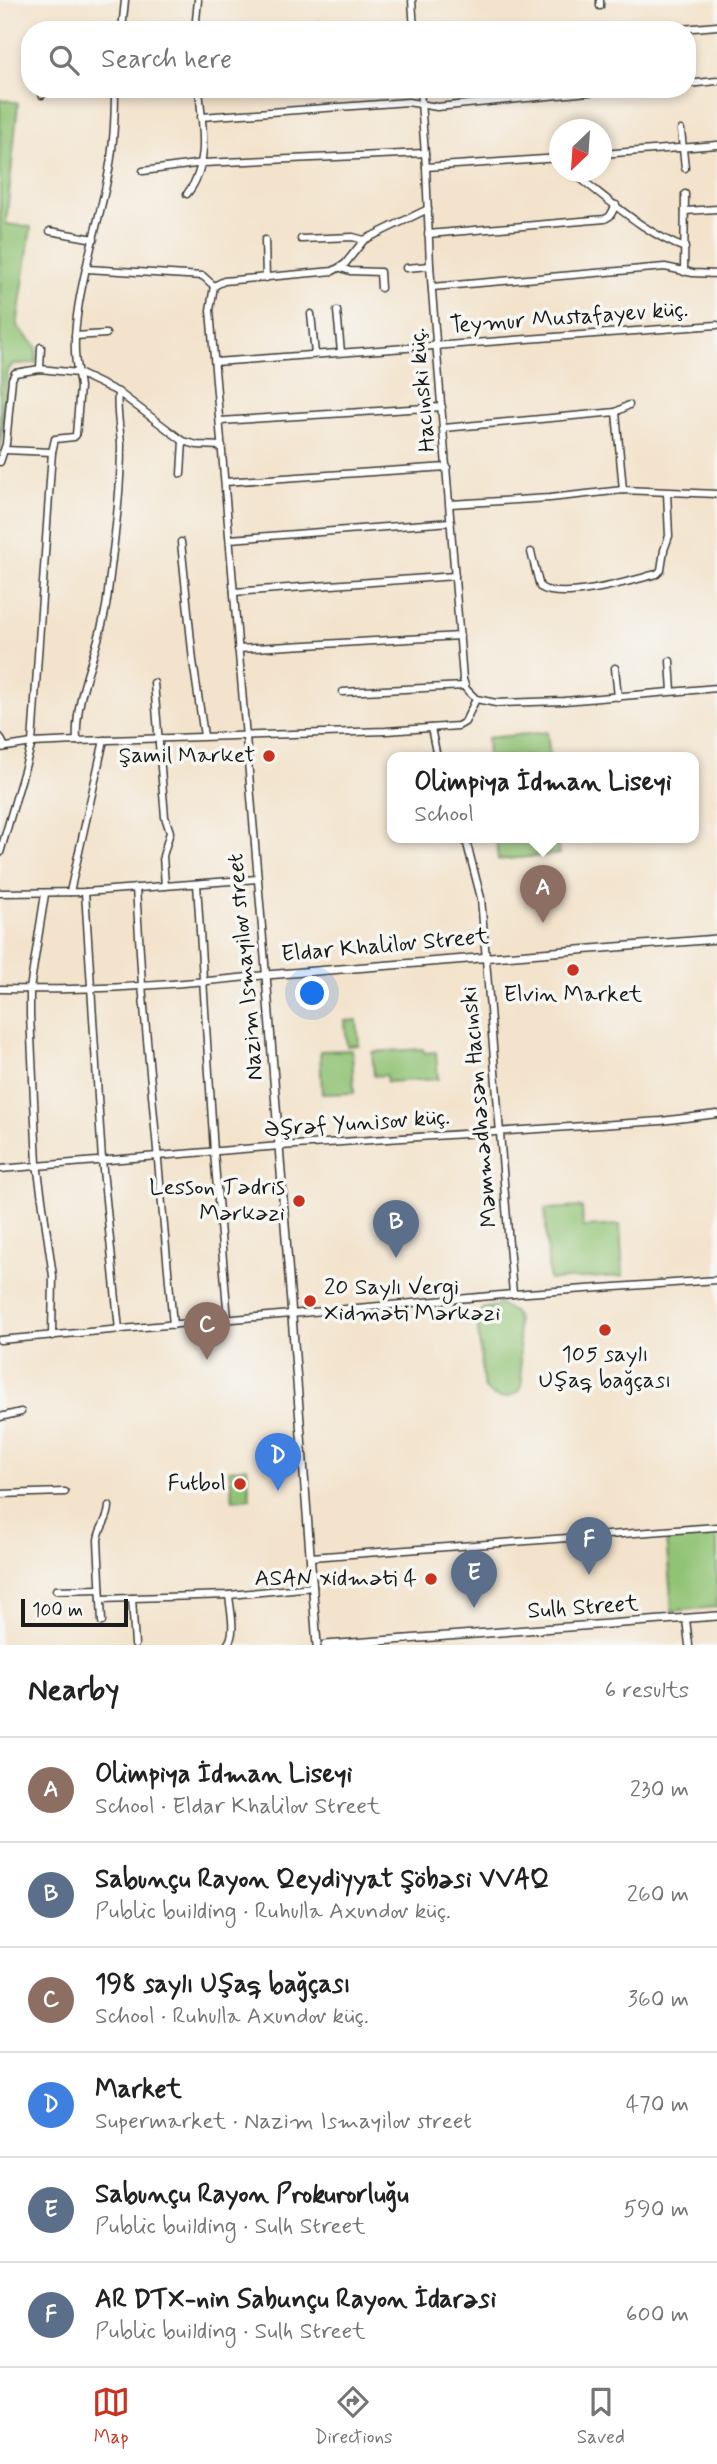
<!DOCTYPE html>
<meta charset="utf-8">
<style>
:root{--surface:#fff;--page:#f6f6f6;--text:#222;--muted:#767676;--line:#e0e0e0;--accent:#c8321e}
body{margin:0;font-family:Mynerve,sans-serif;background:var(--page);color:var(--text)}
.compass{position:absolute;left:549px;top:119px;width:63px;height:63px;border-radius:50%;background:var(--surface);box-shadow:0 4px 10px #0003;rotate:205deg}
.scale{position:absolute;left:21px;bottom:18px;width:107px;box-sizing:border-box;padding-left:7px;border:4px solid #1c1c1c;border-top:0;font-size:19px;line-height:24px;white-space:nowrap;color:#1c1c1c;-webkit-text-stroke:5px #f6f6f2;paint-order:stroke}
.you{position:absolute;left:313px;top:994px;width:24px;height:24px;margin:-18px;border:5px solid #fff;border-radius:50%;background:#1a73e8;box-shadow:0 0 0 10px #1a73e833}
.badge{display:grid;place-items:center;width:46px;height:46px;border-radius:50%;background:var(--accent);color:#fff;font-size:23px;font-weight:700}
.pin{position:absolute;translate:-50% -58px;filter:drop-shadow(0 2px 4px #0008)}
.pin::after{content:'';position:absolute;top:37px;width:24px;height:21px;background:inherit;clip-path:polygon(0 0,100% 0,50% 100%)}
.popup{position:absolute;left:387px;top:752px;width:312px;height:91px;box-sizing:border-box;display:grid;place-content:center;border-radius:14px;background:var(--surface);filter:drop-shadow(0 2px 5px #0005);font-size:23px;white-space:nowrap;color:var(--muted)}
.popup b{font-size:26px;color:var(--text)}
.popup::after{content:'';position:absolute;left:50%;top:100%;margin-left:-14px;border:14px solid transparent;border-top-color:var(--surface)}
.list{margin:0;padding:0;list-style:none}
h2{display:flex;justify-content:space-between;align-items:center;height:91px;margin:0;padding:0 28px;font-size:30px}
h2 small{font-size:23px;font-weight:400;color:var(--muted)}
.list li{display:grid;grid-template-columns:46px 1fr auto;gap:21px;align-items:center;box-sizing:border-box;height:105px;padding:0 28px;border-top:2px solid var(--line)}
.list b{display:block;font-size:26px;white-space:nowrap}
.list p{margin:0;font-size:23px;white-space:nowrap;color:var(--muted)}
.list em{font-size:23px;font-style:normal;color:var(--muted)}
.icon{flex:none;width:38px;height:38px;fill:none;stroke:currentColor;stroke-width:2;stroke-linecap:round;stroke-linejoin:round}
.map{position:relative;flex:none;width:717px;height:1645px;overflow:hidden}
.search{position:absolute;background:var(--surface);box-shadow:0 4px 10px #0003;left:21px;right:21px;top:21px;height:77px;display:flex;align-items:center;gap:18px;box-sizing:border-box;padding:0 24px;border-radius:28px;color:var(--muted);font-size:26px}
.sheet{height:721px;background:var(--surface)}
nav{display:flex;justify-content:space-around;align-items:center;box-sizing:border-box;height:98px;border-top:2px solid var(--line);background:var(--surface);font-size:19px;color:var(--muted)}
nav a{display:grid;justify-items:center;gap:4px}
nav .on{color:var(--accent)}
.map>svg:first-child{display:block}
</style>
<div class="map">
<svg width="717" height="1645" viewBox="0 0 717 1645">
<rect width="100%" height="100%" fill="#f6f6f2"/>
<filter id="ink" filterUnits="userSpaceOnUse"><feTurbulence type="fractalNoise" baseFrequency=".0143" numOctaves="2"/><feDisplacementMap in="SourceGraphic" scale="14" xChannelSelector="R" yChannelSelector="G"/><feConvolveMatrix kernelMatrix="1 2 1 2 8 2 1 2 1" color-interpolation-filters="sRGB"/></filter>
<filter id="wash" filterUnits="userSpaceOnUse"><feTurbulence type="fractalNoise" baseFrequency=".00686" numOctaves="4" result="noise"/><feDisplacementMap in="SourceGraphic" scale="28" xChannelSelector="R" yChannelSelector="G"/><feGaussianBlur stdDeviation="1.57" result="paint"/><feColorMatrix in="noise" values="0 0 0 0 0 0 0 0 0 0 0 0 0 0 0 0 0 1.4 0 .05"/><feComposite in="paint" operator="in"/></filter>
<g filter="url(#wash)">
<rect width="100%" height="100%" fill="#f3e3cc"/>
<!-- green -->
<g fill="#91c374" stroke="#567048" stroke-width="2">
<polygon points="0,99 18,103 6,224 31,227 17,326 37,348 36,363 13,364 7,371 0,454"/>
<polygon points="547,732 550,757 488,757 487,738"/>
<polygon points="496,837 557,837 559,854 498,860"/>
<polygon points="357,1020 359,1045 347,1046 345,1021"/>
<polygon points="423,1049 424,1053 436,1052 438,1079 387,1082 386,1075 374,1076 372,1052"/>
<polygon points="352,1050 354,1093 322,1094 320,1051"/>
<polygon points="582,1207 583,1227 620,1225 623,1276 549,1280 545,1209"/>
<path d="M500,1305L513,1312L517,1319L522,1383L519,1391C507,1400 494,1400 484,1388L477,1319L483,1309Z"/>
<polygon points="247,1467 250,1498 233,1500 229,1470"/>
<polygon points="717,1534 717,1607 672,1611 666,1538"/>
</g>
</g>
<g filter="url(#ink)">
<g fill="none" stroke-linecap="round" stroke-linejoin="round">
<!-- minor casing -->
<g stroke="#3c3a36" stroke-width="9">
<g id="minor">
<polyline points="412,0 414,30"/>
<polyline points="600,0 600,6"/>
<polyline points="317,22 329,30"/>
<polyline points="122,30 125,0"/>
<polyline points="195,30 198,0"/>
<polyline points="670,30 717,26"/>
<polyline points="687,84 717,81"/>
<polyline points="420,89 426,167 430,266 463,679 466,689 476,699 496,703 564,701 717,688"/>
<polyline points="42,95 44,89"/>
<polyline points="201,117 408,102 437,107 619,89"/>
<polyline points="681,130 685,168"/>
<polyline points="602,154 717,145"/>
<polyline points="426,167 560,158"/>
<polyline points="143,171 203,163 425,153"/>
<path d="M572,172C607,198 644,233 685,248"/>
<path d="M187,194C211,164 202,126 199,89"/>
<polyline points="685,211 717,209"/>
<polyline points="50,231 94,239"/>
<polyline points="428,234 605,219 610,216 616,205"/>
<polyline points="301,239 353,237 364,240"/>
<polyline points="265,240 266,278"/>
<polyline points="341,268 350,271 380,272 381,288"/>
<polyline points="406,268 430,266"/>
<polyline points="87,269 203,276 214,286"/>
<polyline points="684,272 685,194"/>
<polyline points="214,286 224,281 333,271 345,264 364,240 428,209"/>
<polyline points="432,287 665,267 693,273 717,274"/>
<polyline points="337,311 341,352"/>
<polyline points="311,314 315,354"/>
<polyline points="75,336 106,334"/>
<polyline points="215,362 717,325"/>
<polyline points="40,369 41,347"/>
<polyline points="78,373 118,392 183,441 197,445 222,446"/>
<polyline points="616,412 629,405"/>
<polyline points="220,421 442,407"/>
<polyline points="444,428 616,412 623,490"/>
<polyline points="5,450 52,452"/>
<path d="M0,462L6,444L12,379L15,373L40,369L78,373C64,322 100,225 109,170C114,143 115,116 115,89"/>
<polyline points="181,474 183,441"/>
<polyline points="225,482 447,467"/>
<polyline points="450,504 550,498 623,490 717,494"/>
<polyline points="230,539 451,522"/>
<polyline points="181,542 193,661 204,736"/>
<path d="M531,552L540,587C563,602 632,580 657,574L661,570L664,550L669,536L667,493"/>
<polyline points="234,592 455,576"/>
<polyline points="238,649 460,636"/>
<polyline points="670,661 672,691"/>
<polyline points="615,668 618,697"/>
<polyline points="154,683 165,817 170,832 163,856 165,886"/>
<polyline points="343,692 465,686"/>
<polyline points="431,728 437,757"/>
<polyline points="0,737 5,747"/>
<path d="M77,741C74,692 101,648 107,600C113,549 121,497 121,445C120,427 116,410 118,392"/>
<polyline points="0,748 32,743 77,741 386,731 458,726 465,722 476,699"/>
<polyline points="460,837 467,844 481,898 513,1294"/>
<polyline points="0,853 32,743 52,452 55,439 74,437 76,435 80,387 78,373"/>
<polyline points="197,884 214,1152 228,1320"/>
<polyline points="136,888 142,985 173,1325"/>
<polyline points="70,892 104,740"/>
<polyline points="85,892 102,1160 119,1330"/>
<polyline points="0,893 85,892 257,879"/>
<polyline points="45,894 30,989 30,1015 37,1164 53,1276 52,1336"/>
<path d="M0,989C89,991 178,985 266,975L210,310L214,286"/>
<polyline points="0,1169 280,1146 661,1121 717,1114"/>
<polyline points="0,1340 513,1294 717,1280"/>
<polyline points="0,1417 21,1412"/>
<polyline points="0,1494 65,1492"/>
<polyline points="311,1557 717,1527"/>
<polyline points="56,1590 100,1589"/>
<polyline points="132,1598 135,1645"/>
<polyline points="101,1599 229,1595 313,1587"/>
<polyline points="686,1619 689,1645"/>
<path d="M102,1622L98,1540C99,1527 109,1520 109,1506"/>
<path d="M227,1645C237,1633 230,1610 229,1595"/>
</g>
</g>
<!-- tertiary casing -->
<g stroke="#3c3a36" stroke-width="10">
<g id="tertiary">
<polyline points="317,1645 266,975 717,939"/>
<polyline points="325,1645 717,1616"/>
</g>
</g>
<!-- minor -->
<use href="#minor" stroke="#fff" stroke-width="6"/>
<!-- tertiary -->
<use href="#tertiary" stroke="#fff" stroke-width="7"/>
</g>
</g>
<!-- markers -->
<g fill="#c8321e" stroke="#f6f6f2" stroke-width="2.5">
<circle cx="269" cy="756" r="7"/>
<circle cx="573" cy="970" r="7"/>
<circle cx="299" cy="1201" r="7"/>
<circle cx="310" cy="1301" r="7"/>
<circle cx="605" cy="1330" r="7"/>
<circle cx="240" cy="1484" r="7"/>
<circle cx="431" cy="1579" r="7"/>
</g>
<g text-anchor="middle" dominant-baseline="central" stroke-width="7" stroke-linejoin="round" paint-order="stroke">
<!-- street labels -->
<g font-size="23" fill="#1c1c1c" stroke="#f6f6f2">
<text transform="translate(569 318) rotate(-4)">Teymur Mustafayev küç.</text>
<text transform="translate(423 390) rotate(-95)">Hacınski küç.</text>
<text transform="translate(385 946) rotate(-5)">Eldar Khalilov Street</text>
<text transform="translate(246 967) rotate(-95)">Nazim Ismayilov street</text>
<text transform="translate(480 1107) rotate(-95)">Məmmədhəsən Hacınski</text>
<text transform="translate(357 1124) rotate(-4)">Əşrəf Yunisov küç.</text>
<text transform="translate(583 1608) rotate(-4)">Sulh Street</text>
</g>
<!-- poi labels -->
<g font-size="23" fill="#1c1c1c" stroke="#f6f6f2" text-anchor="end">
<text x="255" y="756">Şamil Market</text>
<text x="573" y="995" text-anchor="middle">Elvin Market</text>
<text x="285" y="1188">Lesson Tədris<tspan x="285" dy="26">Mərkəzi</tspan></text>
<text x="324" y="1288" text-anchor="start">20 Saylı Vergi<tspan x="324" dy="26">Xidməti Mərkəzi</tspan></text>
<text x="605" y="1355" text-anchor="middle">105 saylı<tspan x="605" dy="26">Uşaq bağçası</tspan></text>
<text x="226" y="1484">Futbol</text>
<text x="417" y="1579">ASAN xidməti 4</text>
</g>
</g>
</svg>
<svg class="compass" viewBox="-18 -18 36 36"><path d="M0-13l5 13h-10z" fill="#e53935"/><path d="M0 13l5-13h-10z" fill="#767676"/></svg>
<div class="scale">100 m</div>
<div class="you"></div>
<div class="pin badge" style="left:543px;top:923px;background:#8d6e63">A</div>
<div class="popup"><b>Olimpiya İdman Liseyi</b>School</div>
<div class="pin badge" style="left:396px;top:1258px;background:#5c6f8a">B</div>
<div class="pin badge" style="left:207px;top:1360px;background:#8d6e63">C</div>
<div class="pin badge" style="left:278px;top:1491px;background:#3f7fe0">D</div>
<div class="pin badge" style="left:474px;top:1608px;background:#5c6f8a">E</div>
<div class="pin badge" style="left:589px;top:1575px;background:#5c6f8a">F</div>
<div class="search"><svg class="icon" aria-label="search" viewBox="0 0 24 24"><circle cx="10" cy="10" r="6"/><path d="M15 15l6 6"/></svg>Search here</div>
</div>
<section class="sheet">
<h2>Nearby<small>6 results</small></h2>
<ul class="list">
<li><span class="badge" style="background:#8d6e63">A</span><div><b>Olimpiya İdman Liseyi</b><p>School · Eldar Khalilov Street</p></div><em>230 m</em></li>
<li><span class="badge" style="background:#5c6f8a">B</span><div><b>Sabunçu Rayon Qeydiyyat Şöbəsi VVAQ</b><p>Public building · Ruhulla Axundov küç.</p></div><em>260 m</em></li>
<li><span class="badge" style="background:#8d6e63">C</span><div><b>198 saylı Uşaq bağçası</b><p>School · Ruhulla Axundov küç.</p></div><em>360 m</em></li>
<li><span class="badge" style="background:#3f7fe0">D</span><div><b>Market</b><p>Supermarket · Nazim Ismayilov street</p></div><em>470 m</em></li>
<li><span class="badge" style="background:#5c6f8a">E</span><div><b>Sabunçu Rayon Prokurorluğu</b><p>Public building · Sulh Street</p></div><em>590 m</em></li>
<li><span class="badge" style="background:#5c6f8a">F</span><div><b>AR DTX-nin Sabunçu Rayon İdarəsi</b><p>Public building · Sulh Street</p></div><em>600 m</em></li>
</ul>
</section>
<nav>
<a class="on"><svg class="icon" aria-label="map" viewBox="0 0 24 24"><path d="M3 6l6-2 6 2 6-2v14l-6 2-6-2-6 2zM9 4v14M15 6v14"/></svg>Map</a>
<a><svg class="icon" aria-label="directions" viewBox="0 0 24 24"><path d="M12 3l9 9-9 9-9-9zM9 14v-3h6M13 9l2 2-2 2"/></svg>Directions</a>
<a><svg class="icon" aria-label="saved" viewBox="0 0 24 24"><path d="M7 4h10v16l-5-4-5 4z"/></svg>Saved</a>
</nav>
